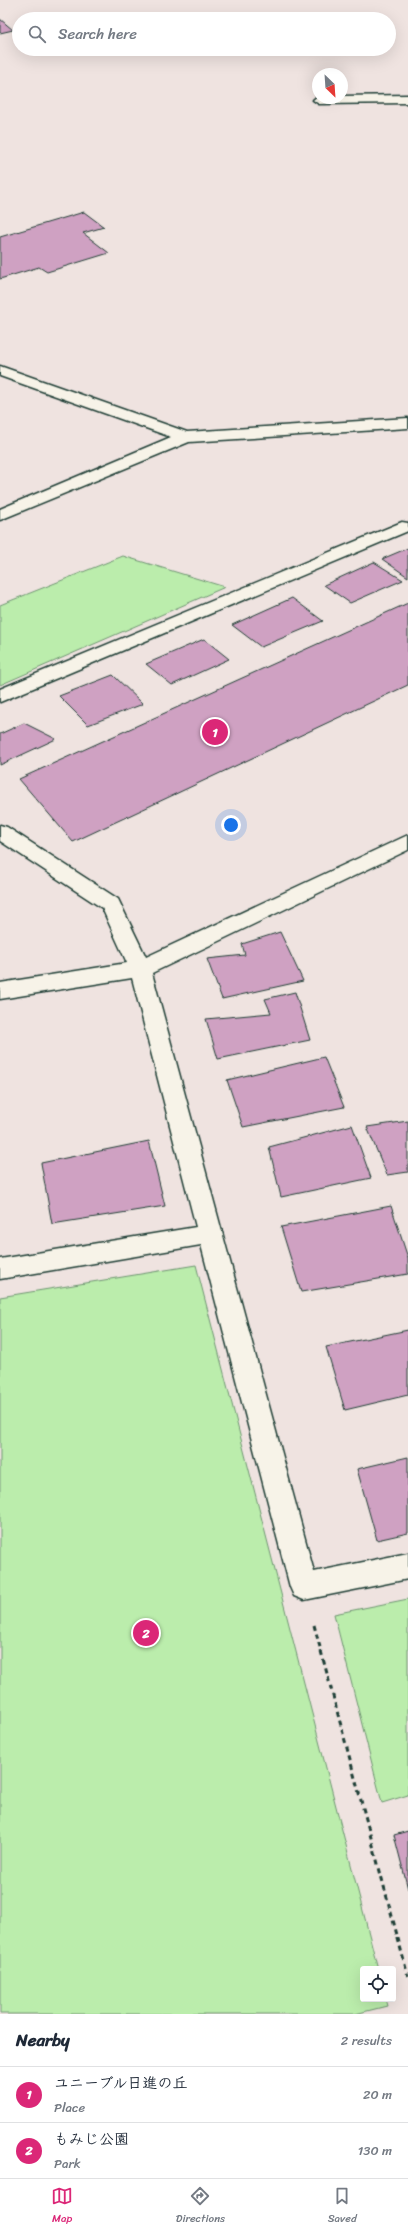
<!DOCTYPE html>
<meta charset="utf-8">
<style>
:root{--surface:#fff;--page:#f2f2f3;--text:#1f2937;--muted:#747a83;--line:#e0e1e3;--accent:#db2777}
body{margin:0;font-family:Sriracha,"Klee One",sans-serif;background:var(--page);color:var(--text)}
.controls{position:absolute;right:12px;bottom:12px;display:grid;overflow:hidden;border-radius:4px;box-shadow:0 4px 16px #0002}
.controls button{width:36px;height:36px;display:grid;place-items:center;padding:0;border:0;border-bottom:1px solid var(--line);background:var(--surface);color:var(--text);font:20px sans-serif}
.compass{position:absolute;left:312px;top:68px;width:36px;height:36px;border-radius:50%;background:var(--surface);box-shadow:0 4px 16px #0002;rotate:155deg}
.you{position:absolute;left:231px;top:825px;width:14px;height:14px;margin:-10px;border:3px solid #fff;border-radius:50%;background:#1a73e8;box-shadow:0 0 0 6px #1a73e833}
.badge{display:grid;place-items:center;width:26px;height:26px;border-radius:50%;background:var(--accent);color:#fff;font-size:13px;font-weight:700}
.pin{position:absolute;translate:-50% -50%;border:2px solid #fff;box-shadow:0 1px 4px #0006}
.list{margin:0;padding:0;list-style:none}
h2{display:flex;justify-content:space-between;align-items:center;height:52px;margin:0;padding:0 16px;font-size:17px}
h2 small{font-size:13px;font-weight:400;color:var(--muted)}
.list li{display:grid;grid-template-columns:26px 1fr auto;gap:12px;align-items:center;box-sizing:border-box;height:56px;padding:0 16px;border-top:1px solid var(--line)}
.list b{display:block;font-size:15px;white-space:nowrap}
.list p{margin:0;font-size:13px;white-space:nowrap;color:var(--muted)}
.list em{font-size:13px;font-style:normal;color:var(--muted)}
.icon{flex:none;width:22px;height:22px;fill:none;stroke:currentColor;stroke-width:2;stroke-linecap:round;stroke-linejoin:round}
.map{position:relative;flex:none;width:408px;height:2014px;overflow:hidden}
.search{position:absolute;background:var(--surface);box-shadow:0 4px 16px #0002;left:12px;right:12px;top:12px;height:44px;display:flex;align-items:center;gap:10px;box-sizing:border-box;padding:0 14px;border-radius:22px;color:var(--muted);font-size:15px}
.sheet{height:164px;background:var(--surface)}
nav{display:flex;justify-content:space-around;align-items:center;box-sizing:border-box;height:56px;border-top:1px solid var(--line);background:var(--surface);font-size:11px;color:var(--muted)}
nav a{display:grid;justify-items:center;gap:2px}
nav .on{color:var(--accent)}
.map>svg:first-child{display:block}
</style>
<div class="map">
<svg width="408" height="2014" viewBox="0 0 408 2014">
<rect width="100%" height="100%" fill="#efe3e0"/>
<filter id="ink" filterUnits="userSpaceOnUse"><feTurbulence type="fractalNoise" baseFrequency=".025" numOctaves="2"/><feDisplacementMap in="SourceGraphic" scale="8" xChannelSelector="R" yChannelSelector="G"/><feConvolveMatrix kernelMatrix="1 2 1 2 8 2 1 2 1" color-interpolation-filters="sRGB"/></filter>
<g filter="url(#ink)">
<!-- green -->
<g fill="#bbedac" stroke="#6d9570">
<polygon points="123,556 225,587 0,685 0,605"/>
<polygon points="196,1265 378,1969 363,1969 363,1999 385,1999 387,2006 355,2014 0,2014 0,1297"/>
<polygon points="408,1599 408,1795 382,1803 334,1614"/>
</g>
<!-- building -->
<g fill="#cfa1c2" stroke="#1f3d34">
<polygon points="0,19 13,30 0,33"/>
<polygon points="84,212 104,227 83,233 109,253 47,272 39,267 0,279 0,237"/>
<polygon points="408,548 408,577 382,559"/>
<polygon points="374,562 403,580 350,603 324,585"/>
<polygon points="292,598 323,621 261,647 232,625"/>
<polygon points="408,603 408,685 73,842 19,779"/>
<polygon points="204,639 229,659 172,685 146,664"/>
<polygon points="113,675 143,704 88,725 59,696"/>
<polygon points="24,723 56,739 0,765 0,734"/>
<polygon points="280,932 303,981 222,999 207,959 245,955 242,944"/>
<polygon points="295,992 310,1040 218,1059 206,1019 271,1013 265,999"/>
<polygon points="324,1057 344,1107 243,1127 227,1080"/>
<polygon points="408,1121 408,1172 387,1175 367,1127"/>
<polygon points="352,1125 371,1178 281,1197 269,1147"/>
<polygon points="149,1141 165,1206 52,1224 41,1163"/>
<polygon points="391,1206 408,1258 408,1274 301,1292 281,1227"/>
<polygon points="408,1330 408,1395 345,1410 326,1347"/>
<polygon points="408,1457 408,1533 377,1540 357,1469"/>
<polygon points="408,1831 408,1889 394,1835"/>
</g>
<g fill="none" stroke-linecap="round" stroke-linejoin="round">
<!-- street casing -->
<g stroke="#1f3d34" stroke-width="3">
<g id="street">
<polygon points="408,95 408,103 319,104 313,100 318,96 318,98 342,98 342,96"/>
<polygon points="0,366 187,432 408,418 408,428 189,442 0,520 0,509 171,437 0,376"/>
<polygon points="402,522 408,523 408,531 0,702 0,689"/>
<polygon points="0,825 7,827 118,899 146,957 408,835 408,850 152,973 314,1572 408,1553 408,1579 304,1600 294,1596 290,1587 201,1245 0,1279 0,1259 196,1227 132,978 0,999 0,983 127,963 102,908 0,841"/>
</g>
</g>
<!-- path -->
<polyline stroke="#1f3d34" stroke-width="3" stroke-dasharray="5 4" stroke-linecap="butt" points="314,1625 408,1976"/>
<!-- street -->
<use href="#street" fill="#f7f3e8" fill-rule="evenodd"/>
</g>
</g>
</svg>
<div class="controls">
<button><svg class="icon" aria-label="locate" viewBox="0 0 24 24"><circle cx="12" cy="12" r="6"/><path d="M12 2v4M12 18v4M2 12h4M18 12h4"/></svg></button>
</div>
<svg class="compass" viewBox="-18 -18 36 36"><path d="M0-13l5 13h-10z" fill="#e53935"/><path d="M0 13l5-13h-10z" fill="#747a83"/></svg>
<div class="you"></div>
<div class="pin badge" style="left:215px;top:732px">1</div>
<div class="pin badge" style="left:146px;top:1633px">2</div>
<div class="search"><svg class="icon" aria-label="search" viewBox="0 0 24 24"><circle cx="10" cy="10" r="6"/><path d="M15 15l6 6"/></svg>Search here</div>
</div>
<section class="sheet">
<h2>Nearby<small>2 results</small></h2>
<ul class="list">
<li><span class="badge">1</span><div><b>ユニーブル日進の丘</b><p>Place</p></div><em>20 m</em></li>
<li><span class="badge">2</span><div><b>もみじ公園</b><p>Park</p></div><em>130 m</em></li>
</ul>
</section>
<nav>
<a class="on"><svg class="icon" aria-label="map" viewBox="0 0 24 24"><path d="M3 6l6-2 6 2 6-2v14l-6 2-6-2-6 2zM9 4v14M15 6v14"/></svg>Map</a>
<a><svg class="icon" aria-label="directions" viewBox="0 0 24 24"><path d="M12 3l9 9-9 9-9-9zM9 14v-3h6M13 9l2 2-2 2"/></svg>Directions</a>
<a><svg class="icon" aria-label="saved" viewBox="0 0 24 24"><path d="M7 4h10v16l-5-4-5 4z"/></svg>Saved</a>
</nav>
